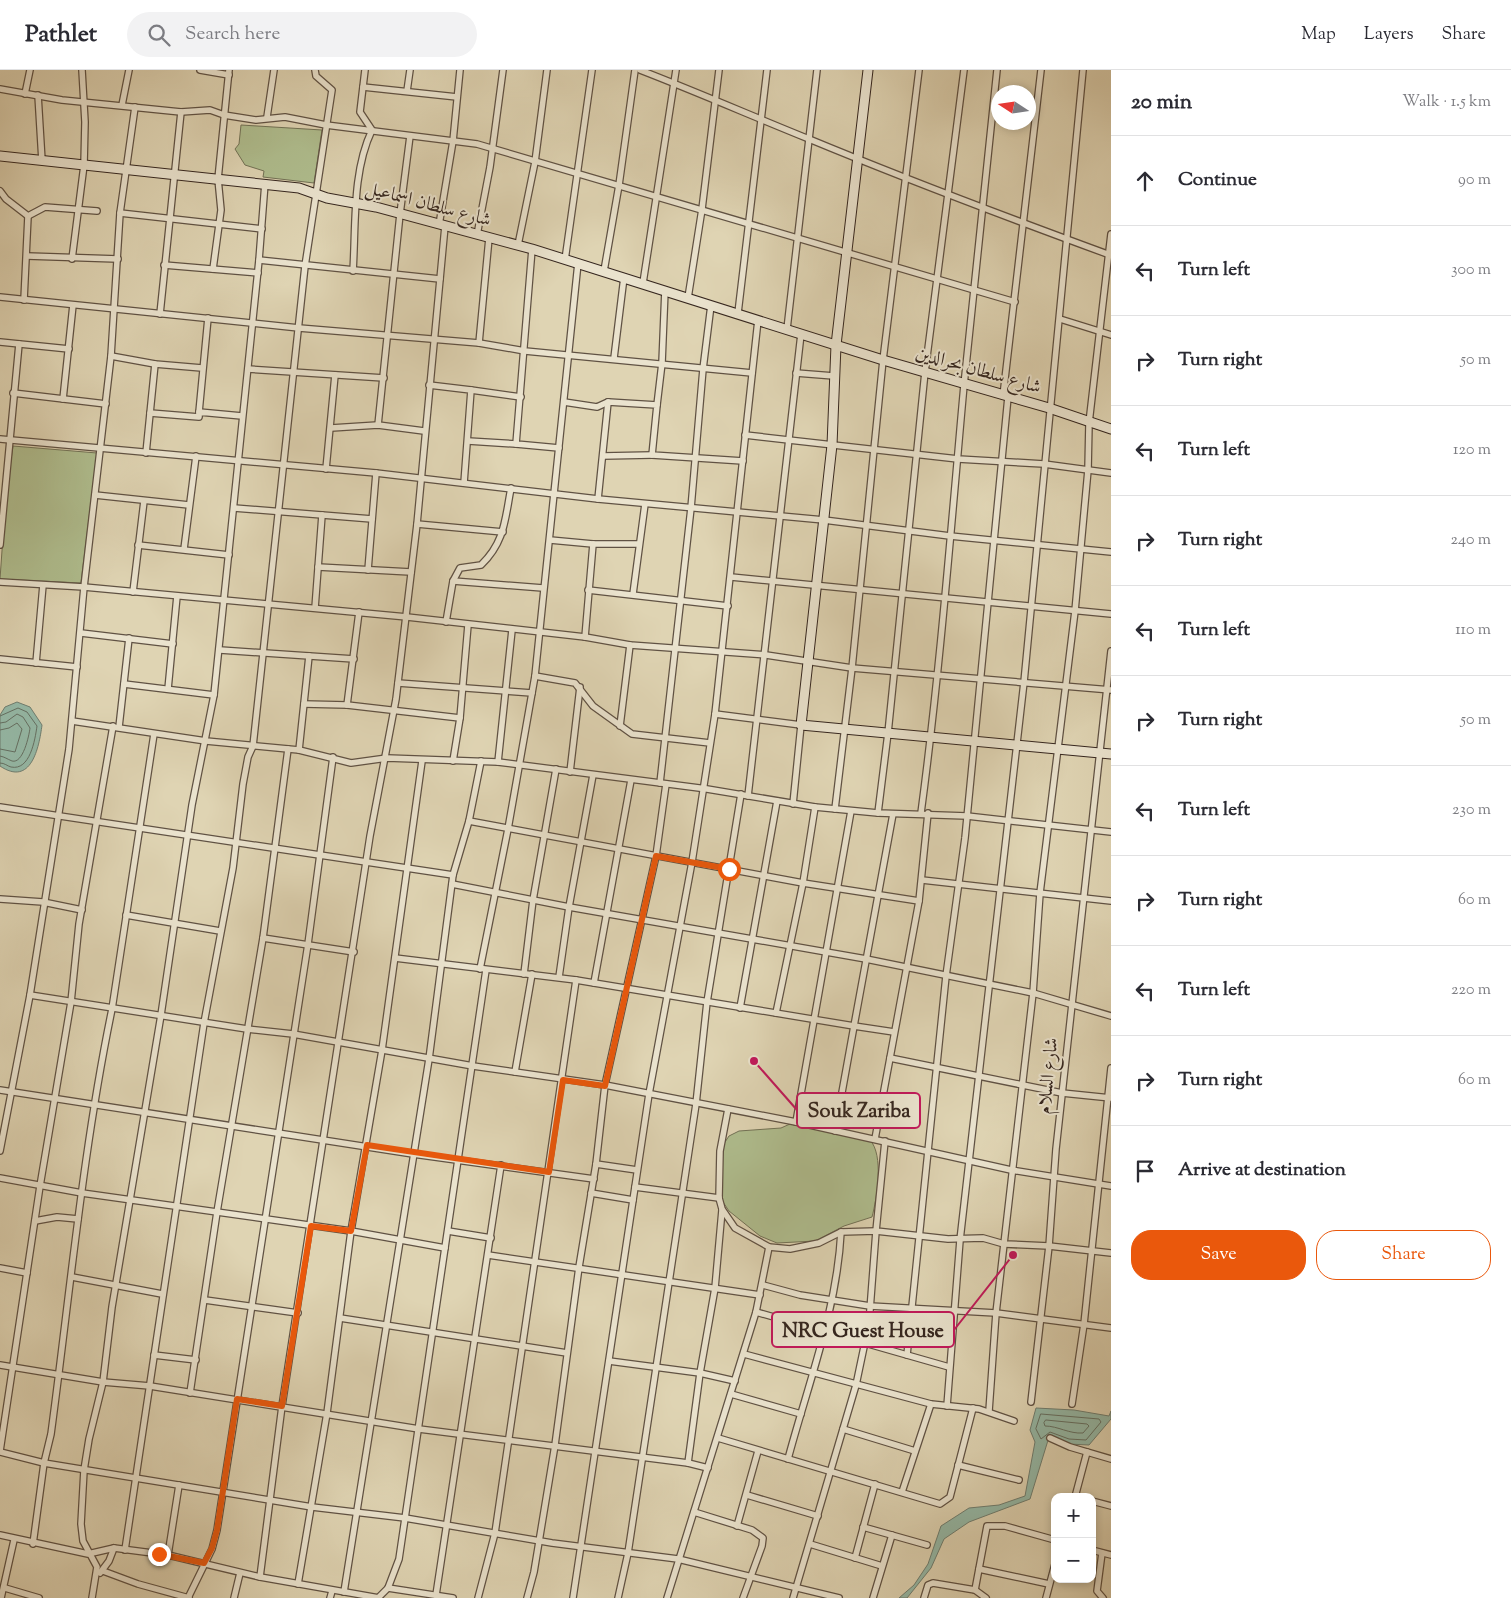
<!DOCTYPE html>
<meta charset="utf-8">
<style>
:root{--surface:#fff;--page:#f2f2f3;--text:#2b2b33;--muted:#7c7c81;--line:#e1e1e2;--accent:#ea580c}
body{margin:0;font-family:"Sorts Mill Goudy",Amiri,serif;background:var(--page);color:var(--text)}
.controls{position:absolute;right:15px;bottom:15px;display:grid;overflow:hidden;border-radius:10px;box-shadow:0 2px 8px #0003}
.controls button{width:45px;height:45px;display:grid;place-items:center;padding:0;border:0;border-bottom:1px solid var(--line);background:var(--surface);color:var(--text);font:25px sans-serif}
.compass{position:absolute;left:991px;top:15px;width:45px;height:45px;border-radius:50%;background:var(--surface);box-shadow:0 2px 8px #0003;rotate:282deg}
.stop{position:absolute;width:15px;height:15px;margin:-11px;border:4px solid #ea580c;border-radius:50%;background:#fff}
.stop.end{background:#ea580c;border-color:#fff;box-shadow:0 1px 5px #0008}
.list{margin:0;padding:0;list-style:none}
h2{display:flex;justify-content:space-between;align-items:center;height:65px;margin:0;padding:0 20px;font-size:21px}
h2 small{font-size:16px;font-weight:400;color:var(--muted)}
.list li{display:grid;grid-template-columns:32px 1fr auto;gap:15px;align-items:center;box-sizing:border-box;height:90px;padding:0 20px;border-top:1px solid var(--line)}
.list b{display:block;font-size:19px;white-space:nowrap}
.list em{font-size:16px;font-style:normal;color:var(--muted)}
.actions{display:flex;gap:10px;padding:15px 20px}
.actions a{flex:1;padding:11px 0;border:1px solid var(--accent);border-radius:20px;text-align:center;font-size:18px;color:var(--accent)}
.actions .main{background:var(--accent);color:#fff}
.icon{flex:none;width:28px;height:28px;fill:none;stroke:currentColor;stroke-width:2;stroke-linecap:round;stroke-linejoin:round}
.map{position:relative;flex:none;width:1111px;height:1528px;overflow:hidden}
header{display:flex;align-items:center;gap:30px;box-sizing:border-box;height:70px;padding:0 25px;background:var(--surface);border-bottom:1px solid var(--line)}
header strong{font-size:24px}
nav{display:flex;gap:28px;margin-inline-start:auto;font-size:18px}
.search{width:350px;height:45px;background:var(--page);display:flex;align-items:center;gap:12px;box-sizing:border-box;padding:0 18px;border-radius:28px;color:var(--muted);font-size:19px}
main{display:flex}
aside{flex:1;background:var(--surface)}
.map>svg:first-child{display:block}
</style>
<header>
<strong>Pathlet</strong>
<div class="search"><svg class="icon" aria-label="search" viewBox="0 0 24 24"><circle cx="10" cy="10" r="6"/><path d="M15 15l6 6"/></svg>Search here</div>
<nav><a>Map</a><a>Layers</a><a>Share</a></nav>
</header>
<main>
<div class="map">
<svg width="1111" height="1528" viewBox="0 0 1111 1528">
<rect width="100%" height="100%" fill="#dfd4b3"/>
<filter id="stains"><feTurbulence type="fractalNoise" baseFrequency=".004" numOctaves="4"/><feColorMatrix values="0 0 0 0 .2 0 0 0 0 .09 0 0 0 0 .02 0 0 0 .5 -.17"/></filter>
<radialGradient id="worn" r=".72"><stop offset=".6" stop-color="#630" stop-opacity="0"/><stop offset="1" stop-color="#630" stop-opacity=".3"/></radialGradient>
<!-- green -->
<g fill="#afbd8e" stroke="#727256">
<polygon points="241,55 322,60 314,113 263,107 264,101 245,95 235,79 239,74"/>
<polygon points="13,376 97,383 81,513 0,509 6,424"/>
<path d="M790,1054L870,1070C884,1085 877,1128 872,1147L844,1156L815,1171L777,1173L760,1166L729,1141L721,1129L723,1075L729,1066L739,1061L781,1058Z"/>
</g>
<!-- water -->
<g fill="#95b9a7" stroke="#6f7e71">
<path d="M17,632L30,637L42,655C39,678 31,717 0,696V645L5,637Z"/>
<polygon points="1036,1338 1074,1340 1109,1346 1111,1341 1111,1349 1089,1375 1068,1374 1049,1367 1030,1429 969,1452 944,1469 931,1498 907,1528 899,1528 914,1515 928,1494 941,1456 969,1438 999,1435 1025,1426 1035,1372 1030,1360"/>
</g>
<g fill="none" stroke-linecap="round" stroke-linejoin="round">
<!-- shore -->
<g stroke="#657063" stroke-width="1">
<path d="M0,646L18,638L27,642L37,656C35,670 30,701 11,697C7,696 5,693 0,693"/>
<path d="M0,653L6,652L17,644L23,647L30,658C29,666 23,694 12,691C7,689 5,687 0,686"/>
<polyline points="0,660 9,658 17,653 22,659 15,682 0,679"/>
<polygon points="1041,1344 1099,1349 1101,1352 1086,1370 1069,1369 1050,1362 1041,1369 1036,1359"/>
<path d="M1046,1350L1087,1354L1089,1356L1083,1363C1069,1364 1058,1356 1045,1356L1044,1353Z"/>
</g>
<!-- street casing -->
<g stroke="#605244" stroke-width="8">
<g id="street">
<polyline points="200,0 229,5"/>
<path d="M640,0C697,22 752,46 809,69C908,110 1009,148 1110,185"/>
<polyline points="363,17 457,27"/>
<polyline points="0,19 62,30 181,42 210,40 224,45 256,50 285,47 326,55 477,74 1015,232"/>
<polyline points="407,21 410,0"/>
<polyline points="25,24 30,0"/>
<polyline points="38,25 42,91"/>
<polyline points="122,35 129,0"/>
<polyline points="267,47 274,0"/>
<polyline points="0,121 6,129 28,146 45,137 97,141"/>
<polyline points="120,143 262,159"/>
<polyline points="439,155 453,71 460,0"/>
<polyline points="477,165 490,97 503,0"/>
<polyline points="518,175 535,92 547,0"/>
<polyline points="532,179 516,374 559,378"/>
<polyline points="27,186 118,189"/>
<polyline points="72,189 84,95 85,52 82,0"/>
<polyline points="259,190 440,209"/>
<polyline points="565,190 592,0"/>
<polyline points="164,195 258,203"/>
<polyline points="213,199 221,140 218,109 229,0"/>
<path d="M353,201C356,155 352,102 372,60L360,42L365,0"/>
<polyline points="604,201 619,115 635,0"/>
<polyline points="643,213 676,0"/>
<polyline points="0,227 299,258 479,273 525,281 752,303"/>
<polyline points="688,228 702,139 719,0"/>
<polyline points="24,230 28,146"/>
<polyline points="738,243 767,0"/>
<polyline points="160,244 181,42"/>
<polyline points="1060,249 1111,265"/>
<polyline points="787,259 817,0"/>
<polyline points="0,272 69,279"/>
<polyline points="479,273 489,168"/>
<polyline points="111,286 155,294 202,298"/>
<polyline points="614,288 624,207"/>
<polyline points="248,299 384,308"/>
<polyline points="796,303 834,306"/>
<polyline points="429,315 471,320 464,413"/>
<polyline points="471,320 521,327"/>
<polyline points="13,323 106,334"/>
<polyline points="1003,326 1041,0"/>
<polyline points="63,329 73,235"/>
<polyline points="564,332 597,337 608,332 657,335 652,385 743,391"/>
<polyline points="657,335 662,293 665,220"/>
<polyline points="199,342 208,248"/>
<polyline points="150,343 199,347 199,342 242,346"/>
<polyline points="378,355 400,144 410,66"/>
<polyline points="331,358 378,355 424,361"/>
<polyline points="745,365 958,389 1044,394 1111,403"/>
<polyline points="0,369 376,403 598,429 824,450 950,466 1111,482"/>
<polyline points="468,371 516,374"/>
<polyline points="146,383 155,294"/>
<polyline points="603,386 652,385"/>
<polyline points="326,399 335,305"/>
<polyline points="95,425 189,435"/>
<polyline points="598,429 608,332"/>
<polyline points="234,438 372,449"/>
<polyline points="417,454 503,462"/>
<polyline points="550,470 593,474 639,474"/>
<polyline points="0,475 19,274"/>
<polyline points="138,475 229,485"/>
<polyline points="184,479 196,386"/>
<polyline points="318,497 411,502"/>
<polyline points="368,500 376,403"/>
<polyline points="731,507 1111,544"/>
<polyline points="453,511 543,518"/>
<polyline points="0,512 84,517 407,547 585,567 630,575 766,585 852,598 1111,620"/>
<polyline points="588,520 728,536"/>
<polyline points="133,522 144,431"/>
<polyline points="633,524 645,434"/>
<polyline points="315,538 322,445"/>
<path d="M446,552L453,511L460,498L481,495C505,472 505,449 511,418"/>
<polyline points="81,563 173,574"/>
<polyline points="585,567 593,474"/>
<polyline points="220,580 354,589"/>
<polyline points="0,589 77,597"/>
<polyline points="36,593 43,515"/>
<polyline points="535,606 578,193"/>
<polyline points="398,613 532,623 535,606 575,613 593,636 632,664 710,673"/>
<polyline points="124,614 214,625"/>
<polyline points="168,619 177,526"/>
<polyline points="304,634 347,635 460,648"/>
<polyline points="347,635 359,542"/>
<polyline points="715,644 801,655 793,734"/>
<polyline points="72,651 206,671 299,680 351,693 387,688 498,692 707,719 815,737 878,743 967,746 1111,762"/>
<polyline points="620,656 630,575"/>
<polyline points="119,657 129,568"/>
<polyline points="299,680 309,586"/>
<polyline points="453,691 460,648 468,555"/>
<polyline points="498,692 512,560"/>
<polyline points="570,702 580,617"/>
<polyline points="660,713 691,438 703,299 711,235"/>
<polyline points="748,726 801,264"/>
<polyline points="0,737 453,805"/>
<polyline points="835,739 852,598 883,290 919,0"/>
<polyline points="878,743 888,663 925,302 964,0"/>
<path d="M921,743C940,601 951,458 964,315C974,210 987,105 997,0"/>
<polyline points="469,751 803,813 919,831"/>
<polyline points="922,810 1111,831"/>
<polyline points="452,814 569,837 866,889 1033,923 1111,946"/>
<polyline points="0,829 43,832 82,840"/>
<polyline points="126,845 220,861"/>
<polyline points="263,868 354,882"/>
<polyline points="395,888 576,910 854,956 893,744"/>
<polyline points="480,899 508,759 532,623"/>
<polyline points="524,904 533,830 556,699"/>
<polyline points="559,907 569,837 593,705"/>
<polyline points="594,913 631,710"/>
<polyline points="30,925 247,959 293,964 473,996 605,1015 796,1052 1011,1100 1111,1116"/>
<polyline points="740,938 777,731"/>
<polyline points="776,943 803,813 815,737"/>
<polyline points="890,988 1062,1023 1111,1028"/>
<polyline points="515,1002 532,904"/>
<polyline points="0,1020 413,1084 594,1109"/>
<polyline points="728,1039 720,1081 719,1128 722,1139 735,1158 769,1177 790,1179 819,1173 841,1162 876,1161 869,1253 856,1315 793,1528"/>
<polyline points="796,1052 851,741"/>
<polyline points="835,1061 854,956 894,962"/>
<polyline points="875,1069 919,831 928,743"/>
<polyline points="885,1071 876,1161 948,1169 983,1168 1004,1174 1049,1176 1111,1183"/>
<polyline points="0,1081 30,925 69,679 84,517 111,286 120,143 135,37"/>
<polyline points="596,1094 637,1100"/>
<polyline points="0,1108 82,1123 351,1161 445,1178"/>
<polyline points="635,1117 719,1128"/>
<polyline points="591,1123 633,1130"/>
<polyline points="35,1151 57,1147 78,1149"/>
<polyline points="448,1161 491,1168"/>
<polyline points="488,1185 760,1225"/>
<polyline points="0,1198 27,1203"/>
<polyline points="72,1207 162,1224"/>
<polyline points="763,1215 800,1225 870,1236 996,1243 1111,1258"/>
<polyline points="205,1230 298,1243"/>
<polyline points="756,1242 949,1297"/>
<polyline points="340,1248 567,1283"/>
<polyline points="744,1284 931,1334 979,1339 1014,1351"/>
<polyline points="154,1285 196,1290"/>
<polyline points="907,1285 946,906 965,768 1008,327"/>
<polyline points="609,1291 700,1303 735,1311"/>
<polyline points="0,1295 103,1312 150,1316 419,1359 688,1393 708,1398"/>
<polyline points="190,1323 217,1142 263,868 288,679"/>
<polyline points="731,1324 801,1344"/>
<polyline points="1031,1332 1049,1176 1056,1079 1111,581"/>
<polyline points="1072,1334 1084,1254 1111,998"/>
<polyline points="947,1336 960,1170 1024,612 1083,0"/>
<polyline points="989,1341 996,1243 1033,923 1040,823 1075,541 1088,400 1089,353 1111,164"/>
<polyline points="843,1359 915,1381"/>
<polyline points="718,1368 940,1434 950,1427 973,1338"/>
<polyline points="1050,1368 1070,1377 1111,1389"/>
<polyline points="0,1381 40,1116 71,932 79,854 113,656"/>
<polyline points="0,1382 44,1393 312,1437 405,1448 552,1473 678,1489 839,1528"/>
<path d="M788,1389C808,1314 837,1240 841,1162"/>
<polyline points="688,1393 700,1303 715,1218 722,1140"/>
<polyline points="958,1395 1019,1410"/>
<polyline points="902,1422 931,1334"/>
<polyline points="747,1425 818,1446"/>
<polyline points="1075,1427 1087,1382"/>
<polyline points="1092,1431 1111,1436"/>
<polyline points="694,1442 752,1460 763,1468 762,1476 743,1528"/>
<polyline points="737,1456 758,1381"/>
<polyline points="863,1457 927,1475"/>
<polyline points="0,1465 88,1484 114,1478 168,1485 260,1507 379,1528"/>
<path d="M33,1474L44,1393L51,1364C70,1223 83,1079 112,939L154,664"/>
<polyline points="810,1474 882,1496"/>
<polyline points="125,1480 204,953 233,798 243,714 248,687 253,676 305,196 332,20 316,6 315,0"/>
<polyline points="1092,1480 1111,1485"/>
<polyline points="1102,1483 1097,1521 1103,1528"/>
<polyline points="168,1485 179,1415"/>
<polyline points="855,1488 875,1414"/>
<polyline points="979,1499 1049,1514"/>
<polyline points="103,1501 138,1514 189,1528"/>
<polyline points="100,1503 109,1491 114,1478"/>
<polyline points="260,1507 282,1336 370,766 396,629 417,454 445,156"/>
<polyline points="298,1514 327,1343 351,1161 382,980 422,691"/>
<polyline points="5,1518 39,1528"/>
<polyline points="388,1518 453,1528"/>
<polyline points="975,1520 987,1456 1005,1456 1055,1470"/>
<polyline points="344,1522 429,989 453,805 469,751 481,691"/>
<polyline points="436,1525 501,1095"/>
<polyline points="1,1528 14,1470"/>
<polyline points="92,1528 97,1497 83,1471 81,1454 84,1400 89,1369 103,1312 112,1237 161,945 192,735 214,625 259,190 265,113"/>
<polyline points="188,1528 212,1479 217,1460 308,874 333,687"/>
<polyline points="234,1528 240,1503"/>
<polyline points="330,1528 332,1521"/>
<polyline points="378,1528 388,1518 399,1489 486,900"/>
<polyline points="478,1528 495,1463 576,910"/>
<polyline points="527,1528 534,1502 555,1375 579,1197 596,1094 605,1015 656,786 666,714"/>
<polyline points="573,1528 649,1024 692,792 715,644 758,250"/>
<polyline points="618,1528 628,1483 696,1034 707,932 741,724"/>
<polyline points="667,1528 756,1242 769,1177"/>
<polyline points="873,1528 892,1465"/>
<polyline points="924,1528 928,1515 933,1513 975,1520 986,1528"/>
<polyline points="1046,1528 1055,1494"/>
</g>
</g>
<!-- secondary casing -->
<g stroke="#35261f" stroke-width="11">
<g id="secondary">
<polyline points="868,0 836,275 832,375 801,655 1111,684"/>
<polyline points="0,86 299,118 327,128 376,137 532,179 883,290 1049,338 1111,359"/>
</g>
</g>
<!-- street -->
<use href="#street" stroke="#eae3ce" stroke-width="5.5"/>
<!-- secondary -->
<use href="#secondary" stroke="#eae3ce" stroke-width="9"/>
</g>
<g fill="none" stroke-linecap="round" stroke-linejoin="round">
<!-- route -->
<polyline stroke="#ea580c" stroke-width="6" points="159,1484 204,1493 212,1478 217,1460 237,1329 282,1336 311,1156 351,1161 367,1075 549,1102 563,1010 605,1016 656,786 729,799"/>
</g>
<g text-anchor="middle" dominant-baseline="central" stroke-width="4" stroke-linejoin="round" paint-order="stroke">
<!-- street labels -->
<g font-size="19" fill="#35261f" stroke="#eae3ce">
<text transform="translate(428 135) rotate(15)">شارع سلطان اسماعيل</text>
<text transform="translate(978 301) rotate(16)">شارع سلطان بحرالدين</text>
<text transform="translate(1049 1006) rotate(-84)">شارع السلام</text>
</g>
</g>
<!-- callouts -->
<path fill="none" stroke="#c2185b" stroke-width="2" d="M754 991L797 1040M1013 1185L954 1260"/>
<g fill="#c2185b" stroke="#eae3ce" stroke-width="2">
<circle cx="754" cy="991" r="5"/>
<circle cx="1013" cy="1185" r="5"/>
</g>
<g fill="#eae3ce" stroke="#c2185b" stroke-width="2">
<rect x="797" y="1023" width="123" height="35" rx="5"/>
<rect x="772" y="1242" width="182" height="35" rx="5"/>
</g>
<g font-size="20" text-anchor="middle" font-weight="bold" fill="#35261f">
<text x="859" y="1047">Souk Zariba</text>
<text x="863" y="1267">NRC Guest House</text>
</g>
<rect width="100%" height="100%" filter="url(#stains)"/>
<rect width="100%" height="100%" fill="url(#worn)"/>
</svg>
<div class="controls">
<button>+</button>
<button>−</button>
</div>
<svg class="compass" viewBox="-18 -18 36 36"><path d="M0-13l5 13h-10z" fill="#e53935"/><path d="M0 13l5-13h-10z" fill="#7c7c81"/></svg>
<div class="stop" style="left:729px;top:799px"></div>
<div class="stop end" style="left:159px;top:1484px"></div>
</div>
<aside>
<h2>20 min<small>Walk · 1.5 km</small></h2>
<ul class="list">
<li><svg class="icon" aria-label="ahead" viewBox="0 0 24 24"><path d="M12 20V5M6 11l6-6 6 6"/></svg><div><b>Continue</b></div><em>90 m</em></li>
<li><svg class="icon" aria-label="left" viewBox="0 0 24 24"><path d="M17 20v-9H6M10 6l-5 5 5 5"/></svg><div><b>Turn left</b></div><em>300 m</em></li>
<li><svg class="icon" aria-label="right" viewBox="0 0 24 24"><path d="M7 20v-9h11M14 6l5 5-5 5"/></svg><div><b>Turn right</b></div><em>50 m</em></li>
<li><svg class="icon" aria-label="left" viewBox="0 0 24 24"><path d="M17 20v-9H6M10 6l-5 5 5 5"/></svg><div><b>Turn left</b></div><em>120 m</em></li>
<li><svg class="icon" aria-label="right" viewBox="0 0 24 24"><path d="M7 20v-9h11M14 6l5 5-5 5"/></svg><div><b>Turn right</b></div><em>240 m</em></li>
<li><svg class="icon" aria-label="left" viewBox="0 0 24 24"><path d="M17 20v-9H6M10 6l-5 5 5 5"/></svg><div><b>Turn left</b></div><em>110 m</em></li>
<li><svg class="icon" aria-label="right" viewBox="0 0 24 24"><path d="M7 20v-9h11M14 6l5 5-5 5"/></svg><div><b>Turn right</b></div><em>50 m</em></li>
<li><svg class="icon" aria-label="left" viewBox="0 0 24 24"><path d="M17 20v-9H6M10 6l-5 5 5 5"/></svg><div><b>Turn left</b></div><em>230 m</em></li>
<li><svg class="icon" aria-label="right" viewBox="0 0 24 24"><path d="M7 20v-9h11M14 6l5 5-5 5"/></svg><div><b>Turn right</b></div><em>60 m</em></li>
<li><svg class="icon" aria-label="left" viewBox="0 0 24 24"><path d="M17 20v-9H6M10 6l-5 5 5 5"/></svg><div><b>Turn left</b></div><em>220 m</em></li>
<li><svg class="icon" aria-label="right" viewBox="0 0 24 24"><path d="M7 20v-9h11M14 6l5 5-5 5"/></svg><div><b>Turn right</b></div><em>60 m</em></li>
<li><svg class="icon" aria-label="arrive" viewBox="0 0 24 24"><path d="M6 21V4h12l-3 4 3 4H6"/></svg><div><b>Arrive at destination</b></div></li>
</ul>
<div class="actions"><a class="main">Save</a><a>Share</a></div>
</aside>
</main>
